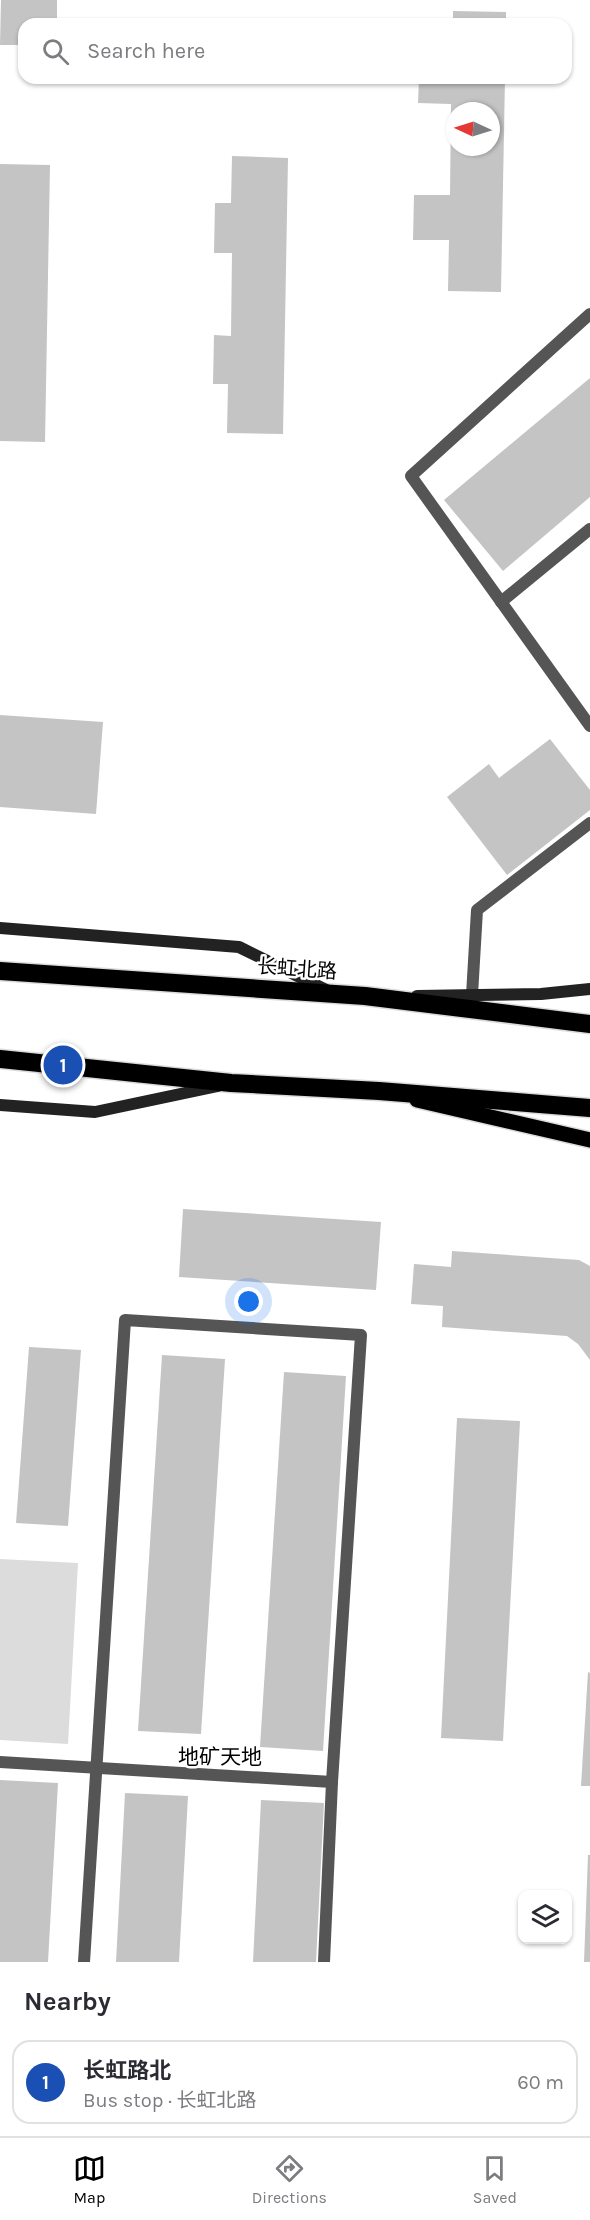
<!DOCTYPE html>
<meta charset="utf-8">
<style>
:root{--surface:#fff;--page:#f2f2f3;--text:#2b2b33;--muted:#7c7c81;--line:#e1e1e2;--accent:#000}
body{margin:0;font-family:Karla,"Noto Sans SC",sans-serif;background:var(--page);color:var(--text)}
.controls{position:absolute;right:18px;bottom:18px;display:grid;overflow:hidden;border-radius:12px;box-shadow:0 2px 4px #0004}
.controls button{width:54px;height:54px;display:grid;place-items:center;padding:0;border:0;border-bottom:2px solid var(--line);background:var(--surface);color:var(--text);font:30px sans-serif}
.compass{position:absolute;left:446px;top:102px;width:54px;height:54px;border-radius:50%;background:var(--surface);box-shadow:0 2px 4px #0004;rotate:274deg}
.you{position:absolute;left:249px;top:1302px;width:21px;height:21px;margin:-15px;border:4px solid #fff;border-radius:50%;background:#1a73e8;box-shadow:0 0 0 9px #1a73e833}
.badge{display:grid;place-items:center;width:39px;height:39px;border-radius:50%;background:var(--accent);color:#fff;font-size:20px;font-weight:700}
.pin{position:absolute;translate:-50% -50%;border:3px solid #fff;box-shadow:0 2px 6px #0006}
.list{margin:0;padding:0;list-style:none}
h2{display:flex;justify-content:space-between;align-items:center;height:78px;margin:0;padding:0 24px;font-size:26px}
h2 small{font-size:20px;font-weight:400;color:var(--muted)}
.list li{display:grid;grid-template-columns:39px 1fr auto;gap:18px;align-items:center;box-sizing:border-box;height:84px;margin:0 12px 12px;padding:0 12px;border:2px solid var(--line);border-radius:18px}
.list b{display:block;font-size:22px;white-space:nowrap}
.list p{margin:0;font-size:20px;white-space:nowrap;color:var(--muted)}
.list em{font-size:20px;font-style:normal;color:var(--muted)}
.icon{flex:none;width:33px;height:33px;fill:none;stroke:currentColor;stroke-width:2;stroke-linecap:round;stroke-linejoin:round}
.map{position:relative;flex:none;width:590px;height:1962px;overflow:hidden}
.search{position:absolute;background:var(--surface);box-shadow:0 2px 4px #0004;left:18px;right:18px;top:18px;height:66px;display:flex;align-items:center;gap:15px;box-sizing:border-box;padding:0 21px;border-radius:18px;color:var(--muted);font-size:22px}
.sheet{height:174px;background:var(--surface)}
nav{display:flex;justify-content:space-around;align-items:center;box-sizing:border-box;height:84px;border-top:2px solid var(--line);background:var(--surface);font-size:16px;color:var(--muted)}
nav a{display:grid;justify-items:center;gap:3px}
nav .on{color:var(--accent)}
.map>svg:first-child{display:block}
</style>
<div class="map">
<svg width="590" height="1962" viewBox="0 0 590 1962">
<rect width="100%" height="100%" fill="#fff"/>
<!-- green -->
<polygon fill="#dcdcdc" points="0,1559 78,1563 68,1744 0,1740"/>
<!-- building -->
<g fill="#c4c4c4" fill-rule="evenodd">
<polygon points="1,0 57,0 57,24 24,24 24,45 0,45"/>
<polygon points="453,11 506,12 506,24 453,24"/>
<path d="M419,78H505L501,292L448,291L449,240H413L414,195H450L451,104L418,103ZM455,111H491V147H455Z"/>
<polygon points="232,156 288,158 283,434 227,433 228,384 213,384 214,335 231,336 232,253 214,253 215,203 231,203"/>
<polygon points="0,164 50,165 45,442 0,441"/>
<polygon points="590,378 590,497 503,571 444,500"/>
<polygon points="0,715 103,722 96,814 0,807"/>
<polygon points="550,739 590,790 590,810 507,875 447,797 489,764 499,778"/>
<polygon points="183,1209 381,1222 376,1290 179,1277"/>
<polygon points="452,1251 579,1260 590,1266 590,1360 578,1344 567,1336 442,1327 443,1306 411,1304 414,1264 451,1267"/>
<polygon points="29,1347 81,1350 68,1526 16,1523"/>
<polygon points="162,1355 225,1359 201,1734 138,1731"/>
<polygon points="284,1372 346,1376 323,1751 260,1747"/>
<polygon points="457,1418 520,1421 503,1741 441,1738"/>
<polygon points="588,1672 590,1673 590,1786 581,1786"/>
<polygon points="0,1780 58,1783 48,1962 0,1962"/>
<polygon points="125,1793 188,1796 179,1962 116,1962"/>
<polygon points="261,1800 324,1803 316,1962 253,1962"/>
<polygon points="588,1855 590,1855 590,1962 584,1962"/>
</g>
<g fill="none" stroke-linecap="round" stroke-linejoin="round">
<!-- primary casing -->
<g stroke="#dbdbdb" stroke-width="18">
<polyline id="primary" points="417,1100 590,1140"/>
</g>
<!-- highway casing -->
<g stroke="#dbdbdb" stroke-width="21">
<g id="highway">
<polyline points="0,971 365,996 590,1024"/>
<polyline points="0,1059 231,1083 379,1091 590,1108"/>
</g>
</g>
<!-- lane -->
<g stroke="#555" stroke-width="12">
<polyline points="590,314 411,476 590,726"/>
<polyline points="501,602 590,529"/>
<polyline points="472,995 477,910 590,823"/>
<polyline points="0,1762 332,1782 324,1962"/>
<polyline points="84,1962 125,1320 361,1335 332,1782"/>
</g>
<!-- secondary -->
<g stroke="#222" stroke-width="12">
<polyline points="0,928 239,947 326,990"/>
<polyline points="417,996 541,994 590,989"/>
<polyline points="0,1105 95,1112 218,1086"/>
</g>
<!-- primary -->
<use href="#primary" stroke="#000" stroke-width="15"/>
<!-- highway -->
<use href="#highway" stroke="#000" stroke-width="18"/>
</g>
<g text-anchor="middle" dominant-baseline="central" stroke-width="5" stroke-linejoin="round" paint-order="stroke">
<!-- street labels -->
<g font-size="20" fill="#000" stroke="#fff">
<text transform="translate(297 969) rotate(4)">长虹北路</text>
</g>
<!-- neighbourhood labels -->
<g font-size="21" fill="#000" stroke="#fff">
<text x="220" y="1757">地矿天地</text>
</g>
</g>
</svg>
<div class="controls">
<button><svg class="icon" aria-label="layers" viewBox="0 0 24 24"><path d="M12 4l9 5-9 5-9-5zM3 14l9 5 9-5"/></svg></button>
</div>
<svg class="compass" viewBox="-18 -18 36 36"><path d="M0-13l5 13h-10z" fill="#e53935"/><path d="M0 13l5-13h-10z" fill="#7c7c81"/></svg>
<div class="you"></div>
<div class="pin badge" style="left:63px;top:1065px;background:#1a4fb4">1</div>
<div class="search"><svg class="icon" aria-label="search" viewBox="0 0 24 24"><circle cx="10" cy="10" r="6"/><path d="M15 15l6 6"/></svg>Search here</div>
</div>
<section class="sheet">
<h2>Nearby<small></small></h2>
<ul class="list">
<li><span class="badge" style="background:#1a4fb4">1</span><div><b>长虹路北</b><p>Bus stop · 长虹北路</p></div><em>60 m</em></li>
</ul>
</section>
<nav>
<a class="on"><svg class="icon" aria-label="map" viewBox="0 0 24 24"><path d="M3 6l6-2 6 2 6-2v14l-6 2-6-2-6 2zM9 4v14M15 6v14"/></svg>Map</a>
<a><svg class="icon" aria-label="directions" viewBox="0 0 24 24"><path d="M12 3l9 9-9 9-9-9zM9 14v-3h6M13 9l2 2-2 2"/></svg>Directions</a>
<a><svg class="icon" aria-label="saved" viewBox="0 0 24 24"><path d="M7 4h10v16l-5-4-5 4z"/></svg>Saved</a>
</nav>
